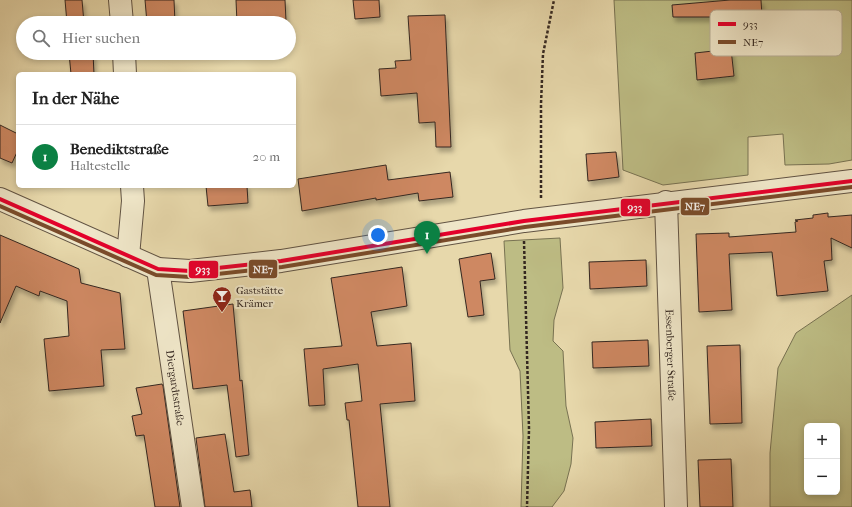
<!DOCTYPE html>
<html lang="de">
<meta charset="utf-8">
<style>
:root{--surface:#fff;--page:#f6f6f6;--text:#222;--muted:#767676;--line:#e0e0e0;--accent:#0b8043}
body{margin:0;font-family:"IM FELL French Canon",serif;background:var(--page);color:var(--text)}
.controls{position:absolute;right:12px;bottom:12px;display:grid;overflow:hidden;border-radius:6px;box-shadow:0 2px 6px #0003}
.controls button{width:36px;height:36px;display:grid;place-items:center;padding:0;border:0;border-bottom:1px solid var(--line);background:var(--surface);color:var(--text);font:20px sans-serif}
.you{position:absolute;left:378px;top:235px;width:14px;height:14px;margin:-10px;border:3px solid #fff;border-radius:50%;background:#1a73e8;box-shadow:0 0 0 6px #1a73e833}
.badge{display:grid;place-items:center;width:26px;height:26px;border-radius:50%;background:var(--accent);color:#fff;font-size:13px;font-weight:700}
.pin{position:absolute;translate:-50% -33px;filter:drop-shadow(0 1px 2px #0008)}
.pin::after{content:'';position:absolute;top:21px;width:14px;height:12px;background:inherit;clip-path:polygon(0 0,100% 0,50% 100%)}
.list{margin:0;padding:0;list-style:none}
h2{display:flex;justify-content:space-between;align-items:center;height:52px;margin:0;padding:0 16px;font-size:17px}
h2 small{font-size:13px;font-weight:400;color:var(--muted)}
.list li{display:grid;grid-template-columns:26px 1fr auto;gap:12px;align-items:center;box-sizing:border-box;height:64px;padding:0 16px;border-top:1px solid var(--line)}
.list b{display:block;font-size:15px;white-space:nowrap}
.list p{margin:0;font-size:13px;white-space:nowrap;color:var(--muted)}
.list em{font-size:13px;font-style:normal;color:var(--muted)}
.icon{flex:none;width:22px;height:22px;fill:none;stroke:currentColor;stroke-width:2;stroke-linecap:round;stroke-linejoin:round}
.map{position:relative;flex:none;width:852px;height:507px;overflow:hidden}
.search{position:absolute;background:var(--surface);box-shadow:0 2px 6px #0003;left:16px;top:16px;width:280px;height:44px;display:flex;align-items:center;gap:10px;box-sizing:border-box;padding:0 14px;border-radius:22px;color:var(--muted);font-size:15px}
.panel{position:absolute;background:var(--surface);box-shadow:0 2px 6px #0003;left:16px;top:72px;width:280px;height:116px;border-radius:6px}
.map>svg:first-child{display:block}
</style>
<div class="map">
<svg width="852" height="507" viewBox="0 0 852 507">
<defs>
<filter id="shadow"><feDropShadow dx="2.5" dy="4.5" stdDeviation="2" flood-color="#0004"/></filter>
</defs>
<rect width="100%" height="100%" fill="#e7d8ab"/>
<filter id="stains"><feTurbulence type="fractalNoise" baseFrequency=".005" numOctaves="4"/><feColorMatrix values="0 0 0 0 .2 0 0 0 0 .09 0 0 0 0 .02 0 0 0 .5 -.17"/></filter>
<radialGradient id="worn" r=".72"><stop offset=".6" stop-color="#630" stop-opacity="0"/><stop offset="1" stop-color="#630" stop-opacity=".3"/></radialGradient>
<!-- green -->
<g fill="#bdbc84" stroke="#787252" fill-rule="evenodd">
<polygon points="614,0 852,0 852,160 829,164 785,165 783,134 748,137 748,175 663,185 623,170"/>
<polygon points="560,238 563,288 554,320 553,341 563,351 566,406 573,438 571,464 564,491 552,507 521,507 523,436 520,371 510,350 504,241"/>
<path d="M852,295V507H770V453L778,368L796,333ZM807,426H837V492H807Z"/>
</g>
<!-- building -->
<g fill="#ce8862" stroke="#342720" filter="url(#shadow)">
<polygon points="65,0 82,0 84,23 67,23"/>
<polygon points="145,0 174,0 175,23 147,23"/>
<polygon points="236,0 285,0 286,21 237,23"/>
<polygon points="353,0 379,0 380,17 355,19"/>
<polygon points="730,0 761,0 762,16 736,16 714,20 714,17 673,17 672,5"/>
<polygon points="445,15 451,147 436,147 435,122 419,123 417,93 381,96 379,69 396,68 395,61 411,60 408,16"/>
<polygon points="731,49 734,76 697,80 695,53"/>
<polygon points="69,53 93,53 94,74 71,74"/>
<polygon points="0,125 18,134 18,150 12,163 0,158"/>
<polygon points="616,152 619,177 588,181 586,154"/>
<polygon points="386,165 388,180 450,172 453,197 419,201 418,193 376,200 376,198 302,211 298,179"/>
<polygon points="206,186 247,186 248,203 208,206"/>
<polygon points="828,213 828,217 852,215 852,248 831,238 832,260 824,261 828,291 777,296 772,252 729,254 732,310 699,312 696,234 729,233 729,237 796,232 795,222 798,221 795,220 813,218 813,215"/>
<polygon points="0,235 79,269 81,283 120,293 125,349 101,350 104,386 49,391 44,339 69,336 67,301 40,291 39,296 16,286 0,323"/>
<polygon points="491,253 495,279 480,281 484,315 468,317 459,259"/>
<polygon points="646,260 647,286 590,289 589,262"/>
<polygon points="402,267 407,306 371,312 377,346 411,343 415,401 380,404 390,507 358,507 349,420 347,420 345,403 362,401 358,364 323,369 325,405 309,406 304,349 342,346 331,278"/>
<polygon points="233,304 240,381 242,380 249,455 236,457 227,385 193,389 183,311"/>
<polygon points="648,340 649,366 593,368 592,342"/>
<polygon points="740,345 742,423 710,424 707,346"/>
<polygon points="162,384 163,386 180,507 155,507 144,435 136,436 132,416 142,414 136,388"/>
<polygon points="651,419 652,446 596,448 595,422"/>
<polygon points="225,434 234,492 250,490 252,507 205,507 196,438"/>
<polygon points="731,459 733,507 700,507 698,460"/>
</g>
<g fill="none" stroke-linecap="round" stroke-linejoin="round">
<!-- street casing -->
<g stroke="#615343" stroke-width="24">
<g id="street">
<polyline points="120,0 122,23"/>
<polyline points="124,53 125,74"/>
<polyline points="0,199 158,269 190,271 281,261 524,221 852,181"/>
<path id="s1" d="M666,202L676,507"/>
<polyline points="128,256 133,201 132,186"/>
<path id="s2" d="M158,269L193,507"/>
</g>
</g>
<!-- path -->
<g stroke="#342720" stroke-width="2.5" stroke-dasharray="3 2" stroke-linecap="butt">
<polyline points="541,198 541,104 543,54 554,0"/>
<polyline points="524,241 529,429 527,507"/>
</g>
<!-- street -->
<use href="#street" stroke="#efe6c8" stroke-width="22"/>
<!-- bus-1 casing -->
<g stroke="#efe6c8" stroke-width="7">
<polyline id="bus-1" points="0,199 158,269 190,271 281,261 524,221 852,181"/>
</g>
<!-- bus-2 casing -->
<g stroke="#efe6c8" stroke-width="7">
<polyline id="bus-2" points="0,206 156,275 190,277 282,267 525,227 852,187"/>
</g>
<!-- bus-1 -->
<use href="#bus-1" stroke="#e4002b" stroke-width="4"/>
<!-- bus-2 -->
<use href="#bus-2" stroke="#7a4b2a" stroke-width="4"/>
</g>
<!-- icons -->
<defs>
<g id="bar-pin" transform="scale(1)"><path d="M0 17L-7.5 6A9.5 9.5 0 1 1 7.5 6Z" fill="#8f2418" stroke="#efe6c8"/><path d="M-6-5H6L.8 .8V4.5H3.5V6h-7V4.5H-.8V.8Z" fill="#fff"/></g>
</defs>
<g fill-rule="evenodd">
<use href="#bar-pin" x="222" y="296"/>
</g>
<g text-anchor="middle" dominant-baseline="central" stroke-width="4" stroke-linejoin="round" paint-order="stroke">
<!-- poi labels -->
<g font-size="11" fill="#342720" stroke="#efe6c8" text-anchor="start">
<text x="236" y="290">Gaststätte<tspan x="236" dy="13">Krämer</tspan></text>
</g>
<!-- street labels -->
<g font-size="11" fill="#342720" stroke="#efe6c8">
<text stroke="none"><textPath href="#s1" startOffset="153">Essenberger Straße</textPath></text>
<text stroke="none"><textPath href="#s2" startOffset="120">Diergardtstraße</textPath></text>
</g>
</g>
<!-- legend -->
<rect x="710" y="10" width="132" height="46" rx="6" fill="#efe6c8" stroke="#b7ad96" stroke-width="1"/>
<rect x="718" y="22" width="18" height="4" fill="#e4002b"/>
<rect x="718" y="40" width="18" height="4" fill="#7a4b2a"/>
<g font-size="11" fill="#342720">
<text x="743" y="28">933</text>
<text x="743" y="46">NE7</text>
</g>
<g stroke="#efe6c8" stroke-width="1.5">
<rect x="680" y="197" width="30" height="19" rx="4" fill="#7a4b2a"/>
<rect x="620" y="198" width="31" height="19" rx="4" fill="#e4002b"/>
<rect x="248" y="259" width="30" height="20" rx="4" fill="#7a4b2a"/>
<rect x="188" y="260" width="31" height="19" rx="4" fill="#e4002b"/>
</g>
<g font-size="11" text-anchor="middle" font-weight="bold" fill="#fff">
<text x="695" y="210">NE7</text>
<text x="635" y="211">933</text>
<text x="263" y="273">NE7</text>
<text x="203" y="273">933</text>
</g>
<rect width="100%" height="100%" filter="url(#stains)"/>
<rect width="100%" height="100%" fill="url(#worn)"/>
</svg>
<div class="controls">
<button>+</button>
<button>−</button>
</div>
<div class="you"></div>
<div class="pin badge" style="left:427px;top:254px">1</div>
<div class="search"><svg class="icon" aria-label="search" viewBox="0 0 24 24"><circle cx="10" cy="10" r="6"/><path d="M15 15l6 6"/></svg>Hier suchen</div>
<section class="panel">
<h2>In der Nähe<small></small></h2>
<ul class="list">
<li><span class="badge">1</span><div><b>Benediktstraße</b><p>Haltestelle</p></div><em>20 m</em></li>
</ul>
</section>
</div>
